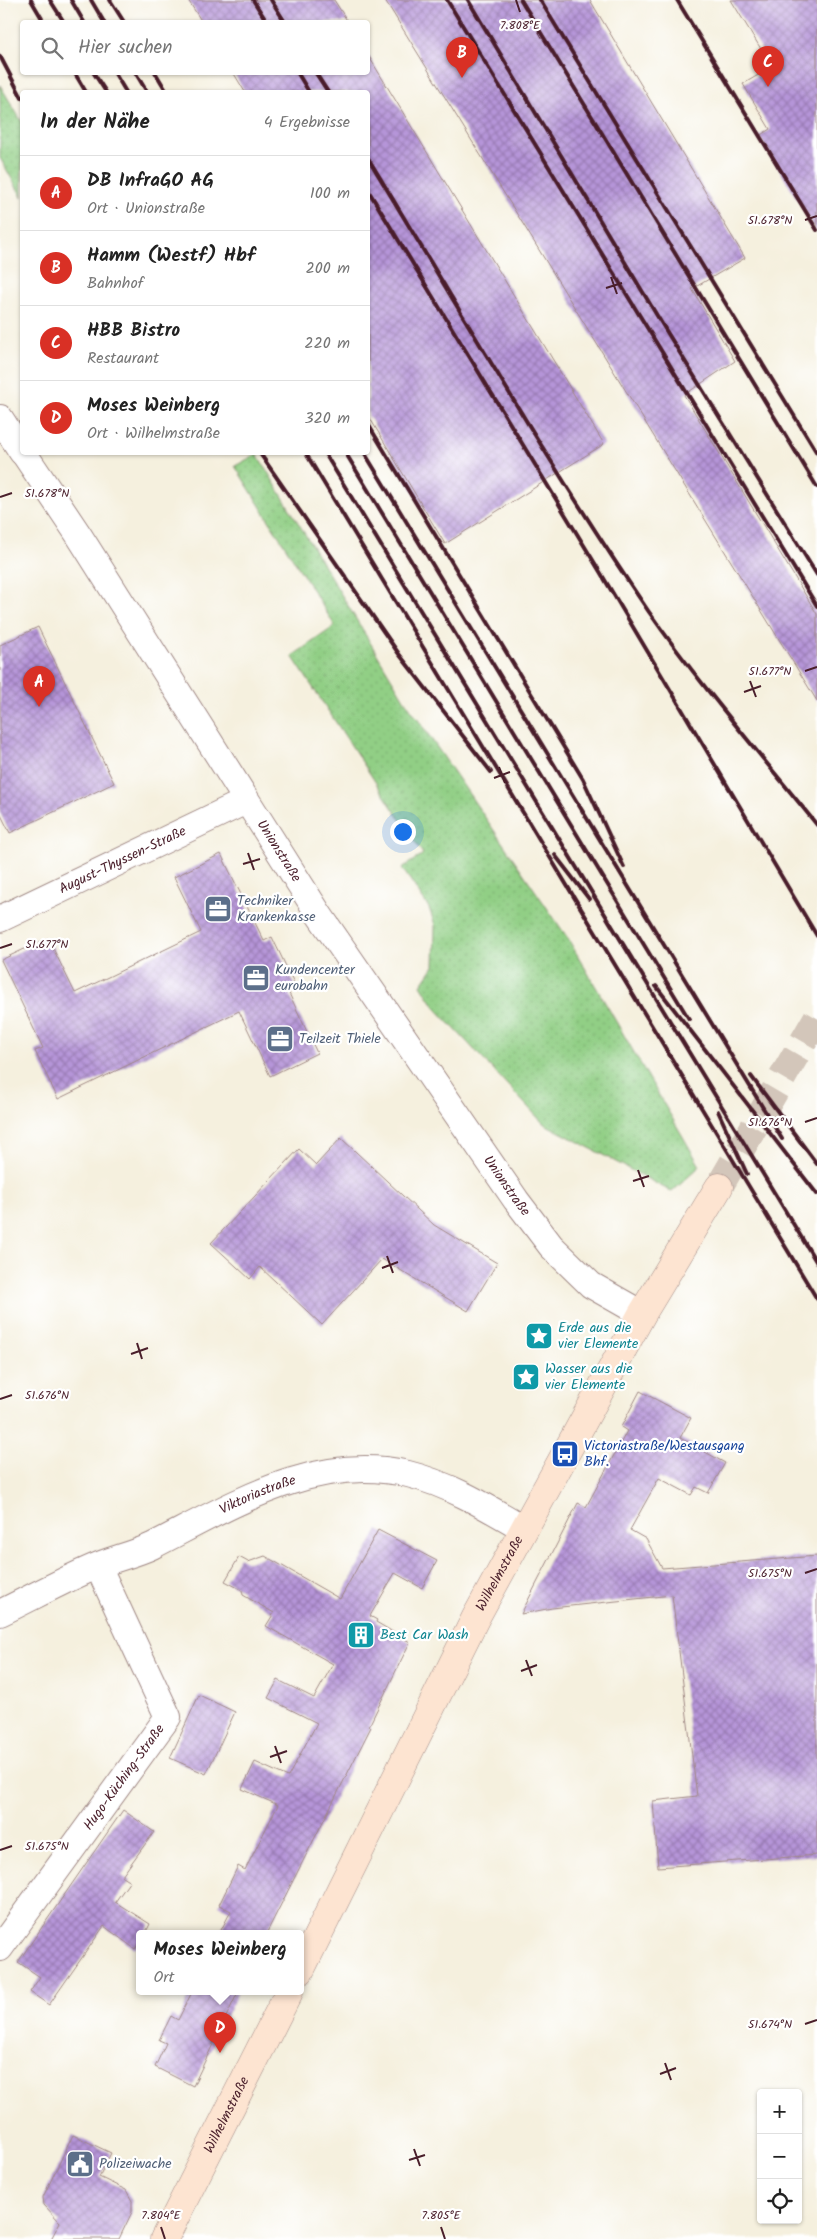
<!DOCTYPE html>
<html lang="de">
<meta charset="utf-8">
<style>
:root{--surface:#fff;--page:#f2f2f2;--text:#222;--muted:#767676;--line:#e0e0e0;--accent:#d93025}
body{margin:0;font-family:Kalam,sans-serif;background:var(--page);color:var(--text)}
.controls{position:absolute;right:15px;bottom:15px;display:grid;overflow:hidden;border-radius:5px;box-shadow:0 1px 4px #0004}
.controls button{width:45px;height:45px;display:grid;place-items:center;padding:0;border:0;border-bottom:1px solid var(--line);background:var(--surface);color:var(--text);font:25px sans-serif}
.you{position:absolute;left:402px;top:831px;width:18px;height:18px;margin:-12px;border:4px solid #fff;border-radius:50%;background:#1a73e8;box-shadow:0 0 0 8px #1a73e833}
.badge{display:grid;place-items:center;width:32px;height:32px;border-radius:50%;background:var(--accent);color:#fff;font-size:16px;font-weight:700}
.pin{position:absolute;translate:-50% -41px;filter:drop-shadow(0 1px 2px #0008)}
.pin::after{content:'';position:absolute;top:26px;width:18px;height:15px;background:inherit;clip-path:polygon(0 0,100% 0,50% 100%)}
.popup{position:absolute;left:136px;top:1930px;width:168px;height:65px;box-sizing:border-box;display:grid;place-content:center;border-radius:5px;background:var(--surface);filter:drop-shadow(0 1px 4px #0005);font-size:16px;white-space:nowrap;color:var(--muted)}
.popup b{font-size:19px;color:var(--text)}
.popup::after{content:'';position:absolute;left:50%;top:100%;margin-left:-10px;border:10px solid transparent;border-top-color:var(--surface)}
.list{margin:0;padding:0;list-style:none}
h2{display:flex;justify-content:space-between;align-items:center;height:65px;margin:0;padding:0 20px;font-size:21px}
h2 small{font-size:16px;font-weight:400;color:var(--muted)}
.list li{display:grid;grid-template-columns:32px 1fr auto;gap:15px;align-items:center;box-sizing:border-box;height:75px;padding:0 20px;border-top:1px solid var(--line)}
.list b{display:block;font-size:19px;white-space:nowrap}
.list p{margin:0;font-size:16px;white-space:nowrap;color:var(--muted)}
.list em{font-size:16px;font-style:normal;color:var(--muted)}
.icon{flex:none;width:28px;height:28px;fill:none;stroke:currentColor;stroke-width:2;stroke-linecap:round;stroke-linejoin:round}
.map{position:relative;flex:none;width:817px;height:2239px;overflow:hidden}
.search{position:absolute;background:var(--surface);box-shadow:0 1px 4px #0004;left:20px;top:20px;width:350px;height:55px;display:flex;align-items:center;gap:12px;box-sizing:border-box;padding:0 18px;border-radius:5px;color:var(--muted);font-size:19px}
.panel{position:absolute;background:var(--surface);box-shadow:0 1px 4px #0004;left:20px;top:90px;width:350px;height:365px;border-radius:5px}
.map>svg:first-child{display:block}
</style>
<div class="map">
<svg width="817" height="2239" viewBox="0 0 817 2239">
<defs>
<pattern id="grass-dots" width="8" height="8" patternUnits="userSpaceOnUse" patternTransform="scale(1.25)"><rect width="8" height="8" fill="#91cf85"/><path d="M2 2h.1M6 6h.1" fill="none" stroke="#7fb173" stroke-width="1.8" stroke-linecap="round"/></pattern>
<pattern id="building-cross-hatch" width="8" height="8" patternUnits="userSpaceOnUse" patternTransform="scale(1.25)"><rect width="8" height="8" fill="#b695d9"/><path d="M0 0l8 8M0 8l8-8" fill="none" stroke="#9679b0"/></pattern>
</defs>
<rect width="100%" height="100%" fill="#fff"/>
<filter id="ink" filterUnits="userSpaceOnUse"><feTurbulence type="fractalNoise" baseFrequency=".02" numOctaves="2"/><feDisplacementMap in="SourceGraphic" scale="10" xChannelSelector="R" yChannelSelector="G"/><feConvolveMatrix kernelMatrix="1 2 1 2 8 2 1 2 1" color-interpolation-filters="sRGB"/></filter>
<filter id="wash" filterUnits="userSpaceOnUse"><feTurbulence type="fractalNoise" baseFrequency=".0096" numOctaves="4" result="noise"/><feDisplacementMap in="SourceGraphic" scale="20" xChannelSelector="R" yChannelSelector="G"/><feGaussianBlur stdDeviation="1.12" result="paint"/><feColorMatrix in="noise" values="0 0 0 0 0 0 0 0 0 0 0 0 0 0 0 0 0 1.4 0 .05"/><feComposite in="paint" operator="in"/></filter>
<g filter="url(#wash)">
<rect width="100%" height="100%" fill="#f5f0de"/>
<!-- grass -->
<g fill="url(#grass-dots)" stroke="#6e7758">
<polygon points="0,85 22,122 22,197 0,158"/>
<polygon points="257,454 404,699 567,937 700,1166 672,1192 543,1123 437,1010 421,985 434,966 435,925 429,908 402,868 423,854 292,656 335,626 235,466"/>
</g>
<g id="blocks">
<!-- building -->
<g fill="url(#building-cross-hatch)">
<polygon points="188,0 334,0 348,22 202,22"/>
<polygon points="385,0 590,0 599,15 745,258 692,289 735,361 684,395 817,614 817,701"/>
<polygon points="731,0 817,0 817,232 759,136 770,129 743,84 772,67"/>
<polygon points="368,55 604,444 445,544 368,415 368,92 245,92 233,72 368,72"/>
<polygon points="38,627 114,783 10,833 0,813 0,645"/>
<polygon points="221,854 264,941 272,937 295,985 287,989 317,1053 270,1076 239,1011 58,1099 35,1051 43,1048 1,960 48,938 75,993 201,932 174,877"/>
<polygon points="341,1138 434,1225 497,1263 468,1311 382,1259 322,1325 260,1267 250,1279 211,1243 299,1149 316,1165"/>
<polygon points="640,1391 691,1418 680,1438 725,1463 708,1493 696,1487 691,1495 659,1478 630,1530 646,1539 662,1568 817,1556 817,1855 658,1867 653,1801 697,1796 672,1595 552,1608 521,1614 578,1503 586,1507 627,1431 621,1427"/>
<polygon points="378,1530 437,1561 422,1588 395,1573 370,1616 377,1620 376,1622 410,1642 369,1726 371,1727 266,1934 219,1934 231,1911 219,1905 238,1866 245,1870 278,1805 242,1789 255,1762 288,1777 317,1723 268,1698 278,1680 314,1698 333,1664 266,1626 274,1613 243,1595 242,1590 225,1581 239,1557 248,1562 265,1556 340,1599"/>
<polygon points="199,1695 235,1712 206,1774 170,1758"/>
<polygon points="123,1810 154,1832 122,1876 130,1881 115,1902 150,1924 145,1934 140,1934 140,1942 135,1949 104,1926 49,2005 30,1992 40,1977 18,1962"/>
<polygon points="192,1992 238,1992 193,2086 155,2067 166,2043 159,2040 171,2016 178,2020"/>
<polygon points="73,2135 111,2153 99,2177 126,2190 132,2201 132,2212 119,2239 51,2239 60,2222 44,2205 43,2197"/>
</g>
</g>
</g>
<g filter="url(#ink)">
<use href="#blocks" fill-opacity="0" stroke="#a08884" stroke-width="1"/>
<g fill="none" stroke-linecap="round" stroke-linejoin="round">
<!-- secondary-tunnel -->
<polyline stroke="#d3c6ba" stroke-width="28" stroke-dasharray="28 14" stroke-linecap="butt" points="719,1187 817,1018"/>
<!-- street casing -->
<g stroke="#a08884" stroke-width="28">
<g id="street">
<polyline points="0,418 22,452"/>
<path id="s1" d="M23,452L78,534L320,916L516,1200L551,1246L591,1285L642,1314"/>
<path id="s2" d="M0,919L246,801"/>
<path id="s3" d="M0,1613C33,1597 65,1579 99,1565C116,1558 135,1554 152,1546C231,1506 315,1452 408,1474C449,1484 487,1507 523,1528"/>
<path id="s4" d="M0,1948L168,1717L98,1566"/>
</g>
</g>
<!-- secondary casing -->
<g stroke="#a08884" stroke-width="29">
<g id="secondary">
<path id="s5" d="M300,1971L476,1617L642,1314L719,1187"/>
<path id="s6" d="M164,2239L289,1992"/>
</g>
</g>
<!-- street -->
<use href="#street" stroke="#fff" stroke-width="26"/>
<!-- secondary -->
<use href="#secondary" stroke="#fde4d1" stroke-width="28"/>
<!-- rail -->
<g stroke="#4a1f2b" stroke-width="4">
<polyline points="31,0 44,22"/>
<polyline points="50,0 64,22"/>
<polyline points="71,0 84,22"/>
<polyline points="91,0 104,22"/>
<polyline points="110,0 124,22"/>
<polyline points="253,0 267,22"/>
<polyline points="271,0 285,22"/>
<polyline points="447,0 817,606"/>
<polyline points="468,0 662,324 817,575"/>
<polyline points="521,0 817,487"/>
<polyline points="540,0 817,453"/>
<polyline points="677,0 817,230"/>
<polyline points="0,56 22,98"/>
<polyline points="74,72 86,92"/>
<polyline points="93,72 106,92"/>
<polyline points="114,72 126,92"/>
<polyline points="135,72 147,92"/>
<polyline points="155,72 167,92"/>
<polyline points="297,72 309,92"/>
<polyline points="315,72 328,92"/>
<path d="M368,158C460,310 549,465 649,612C701,686 760,754 817,825"/>
<polyline points="368,190 599,570 817,936"/>
<polyline points="368,424 583,779 624,867"/>
<polyline points="259,452 399,654 491,772"/>
<polyline points="305,452 817,1299"/>
<polyline points="324,452 817,1263"/>
<polyline points="345,452 689,1019"/>
<polyline points="364,452 782,1139"/>
<polyline points="555,855 589,899"/>
<polyline points="656,986 817,1194"/>
<polyline points="751,1076 817,1164"/>
<polyline points="718,1111 747,1174"/>
</g>
</g>
</g>
<!-- ticks -->
<path fill="none" stroke="#4a1f2b" stroke-width="2" d="M516,0L520,12M805,220L817,216M611,277L617,294M606,288L622,283M0,497L12,493M805,671L817,667M750,681L756,697M744,692L761,686M499,767L505,783M494,778L510,772M248,853L254,870M243,864L260,859M0,948L12,944M805,1122L817,1118M638,1170L644,1187M633,1181L649,1176M387,1256L393,1273M382,1268L398,1262M137,1343L142,1359M131,1354L148,1348M0,1399L12,1395M805,1573L817,1569M526,1660L532,1676M521,1671L537,1665M275,1746L281,1763M270,1757L287,1751M0,1850L12,1846M805,2024L817,2020M665,2063L671,2080M660,2074L676,2068M414,2149L420,2166M409,2160L425,2155M161,2227L165,2239M441,2227L445,2239"/>
<!-- icons -->
<defs>
<g id="office-square" transform="scale(1.4375)"><rect x="-9" y="-9" width="18" height="18" rx="4" fill="#5c6f8a" stroke="#fff"/><path d="M-6-3h4V-5.5h4V-3h4V5H-6ZM-1-4.5V-3h2v-1.5ZM-6 0V1H6V0Z" fill="#fff"/></g>
<g id="sight-square" transform="scale(1.4375)"><rect x="-9" y="-9" width="18" height="18" rx="4" fill="#0f9aa8" stroke="#fff"/><path d="M0-6L1.8-2.2L6-1.7L2.9 1.2L3.7 5.4L0 3.3L-3.7 5.4L-2.9 1.2L-6-1.7L-1.8-2.2Z" fill="#fff"/></g>
<g id="bus-square" transform="scale(1.4375)"><rect x="-9" y="-9" width="18" height="18" rx="4" fill="#1a4fb4" stroke="#fff"/><path d="M-5-6H5V4H4V6H2V4H-2V6H-4V4H-5ZM-3.5-4V0h7V-4ZM-3.5 1.2v1.5H-2V1.2ZM2 1.2v1.5H3.5V1.2Z" fill="#fff"/></g>
<g id="building-square" transform="scale(1.4375)"><rect x="-9" y="-9" width="18" height="18" rx="4" fill="#0f9aa8" stroke="#fff"/><path d="M-4-6H4V6H1V3H-1V6H-4ZM-2.5-4.3h1.7v1.8h-1.7ZM.8-4.3h1.7v1.8H.8ZM-2.5-1h1.7V.8h-1.7ZM.8-1h1.7V.8H.8Z" fill="#fff"/></g>
<g id="civic-square" transform="scale(1.4375)"><rect x="-9" y="-9" width="18" height="18" rx="4" fill="#5c6f8a" stroke="#fff"/><path d="M-.6-6.5H3V-4.5H.6V-3L4-1V1h2V6H-6V1h2V-1L-.6-3ZM-1.2 2.5V6h2.4V2.5Z" fill="#fff"/></g>
</defs>
<g fill-rule="evenodd">
<use href="#office-square" x="218" y="909"/>
<use href="#office-square" x="256" y="978"/>
<use href="#office-square" x="280" y="1039"/>
<use href="#sight-square" x="539" y="1336"/>
<use href="#sight-square" x="526" y="1377"/>
<use href="#bus-square" x="565" y="1454"/>
<use href="#building-square" x="361" y="1635"/>
<use href="#civic-square" x="80" y="2164"/>
</g>
<g text-anchor="middle" dominant-baseline="central" stroke-width="4.5" stroke-linejoin="round" paint-order="stroke">
<!-- street labels -->
<g font-size="14" fill="#4a1f2b" stroke="#fff">
<text stroke="none"><textPath href="#s1" startOffset="474">Unionstraße</textPath></text>
<text stroke="none"><textPath href="#s2" startOffset="136">August-Thyssen-Straße</textPath></text>
<text stroke="none"><textPath href="#s1" startOffset="879">Unionstraße</textPath></text>
<text stroke="none"><textPath href="#s3" startOffset="284">Viktoriastraße</textPath></text>
<text stroke="none"><textPath href="#s5" startOffset="445">Wilhelmstraße</textPath></text>
<text stroke="none"><textPath href="#s4" startOffset="211">Hugo-Küching-Straße</textPath></text>
<text stroke="none"><textPath href="#s6" startOffset="139">Wilhelmstraße</textPath></text>
</g>
<!-- service labels -->
<g font-size="14" fill="#4e5e75" stroke="#fff" text-anchor="start">
<text x="237" y="901">Techniker<tspan x="237" dy="16">Krankenkasse</tspan></text>
<text x="275" y="970">Kundencenter<tspan x="275" dy="16">eurobahn</tspan></text>
<text x="299" y="1039">Teilzeit Thiele</text>
<text x="99" y="2164">Polizeiwache</text>
</g>
<!-- culture labels -->
<g font-size="14" fill="#0d838f" stroke="#fff" text-anchor="start">
<text x="558" y="1328">Erde aus die<tspan x="558" dy="16">vier Elemente</tspan></text>
<text x="545" y="1369">Wasser aus die<tspan x="545" dy="16">vier Elemente</tspan></text>
<text x="380" y="1635">Best Car Wash</text>
</g>
<!-- transit labels -->
<g font-size="14" fill="#164399" stroke="#fff" text-anchor="start">
<text x="584" y="1446">Victoriastraße/Westausgang<tspan x="584" dy="16">Bhf.</tspan></text>
</g>
</g>
<g font-size="12" text-anchor="middle" fill="#4a1f2b" stroke="#fff" stroke-width="4.5" stroke-linejoin="round" paint-order="stroke">
<text x="520" y="29">7.808°E</text>
<text x="770" y="224">51.678°N</text>
<text x="47" y="497">51.678°N</text>
<text x="770" y="675">51.677°N</text>
<text x="47" y="948">51.677°N</text>
<text x="770" y="1126">51.676°N</text>
<text x="47" y="1399">51.676°N</text>
<text x="770" y="1577">51.675°N</text>
<text x="47" y="1850">51.675°N</text>
<text x="770" y="2028">51.674°N</text>
<text x="161" y="2219">7.804°E</text>
<text x="441" y="2219">7.805°E</text>
</g>
</svg>
<div class="controls">
<button>+</button>
<button>−</button>
<button><svg class="icon" aria-label="locate" viewBox="0 0 24 24"><circle cx="12" cy="12" r="6"/><path d="M12 2v4M12 18v4M2 12h4M18 12h4"/></svg></button>
</div>
<div class="you"></div>
<div class="pin badge" style="left:39px;top:707px">A</div>
<div class="pin badge" style="left:462px;top:78px">B</div>
<div class="pin badge" style="left:768px;top:87px">C</div>
<div class="pin badge" style="left:220px;top:2053px">D</div>
<div class="popup"><b>Moses Weinberg</b>Ort</div>
<div class="search"><svg class="icon" aria-label="search" viewBox="0 0 24 24"><circle cx="10" cy="10" r="6"/><path d="M15 15l6 6"/></svg>Hier suchen</div>
<section class="panel">
<h2>In der Nähe<small>4 Ergebnisse</small></h2>
<ul class="list">
<li><span class="badge">A</span><div><b>DB InfraGO AG</b><p>Ort · Unionstraße</p></div><em>100 m</em></li>
<li><span class="badge">B</span><div><b>Hamm (Westf) Hbf</b><p>Bahnhof</p></div><em>200 m</em></li>
<li><span class="badge">C</span><div><b>HBB Bistro</b><p>Restaurant</p></div><em>220 m</em></li>
<li><span class="badge">D</span><div><b>Moses Weinberg</b><p>Ort · Wilhelmstraße</p></div><em>320 m</em></li>
</ul>
</section>
</div>
